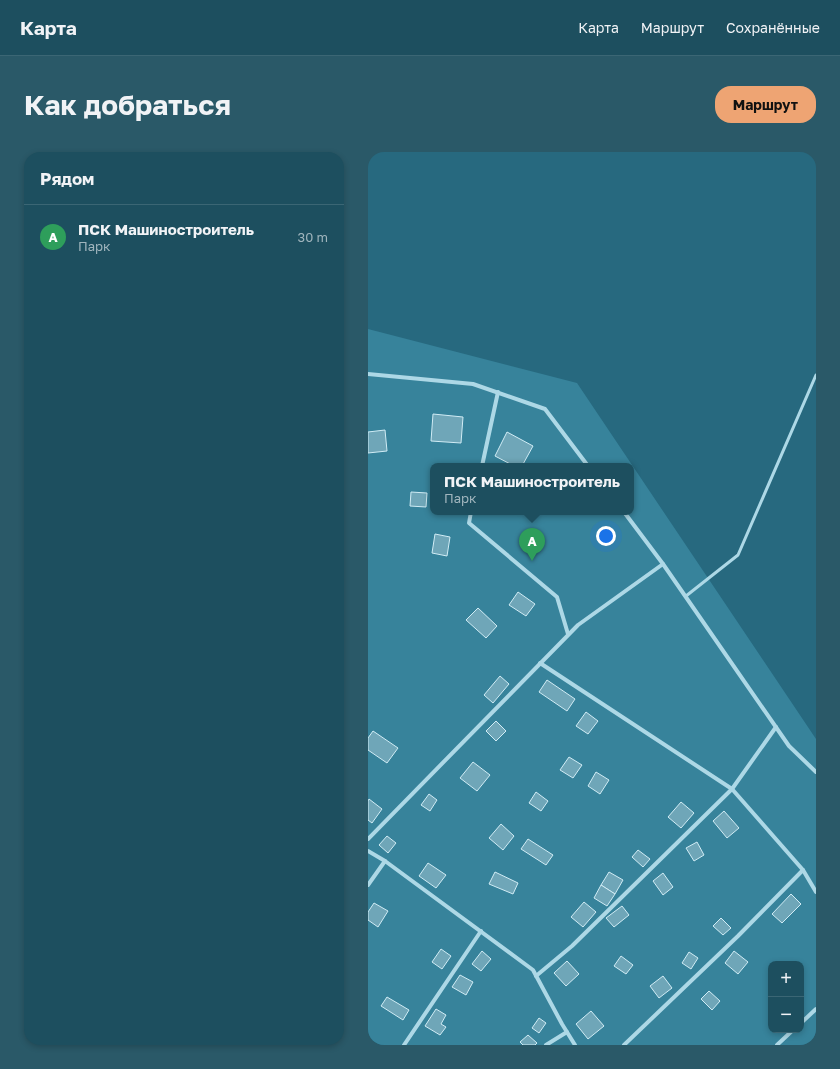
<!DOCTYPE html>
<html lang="ru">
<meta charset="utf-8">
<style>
:root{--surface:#1d4f5f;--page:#2a5968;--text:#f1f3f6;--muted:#a0b5bd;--line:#3b6674;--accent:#eea473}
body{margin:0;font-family:"Golos Text",sans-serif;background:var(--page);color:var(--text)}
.controls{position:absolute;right:12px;bottom:12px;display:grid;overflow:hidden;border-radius:8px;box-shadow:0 2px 6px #0003}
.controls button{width:36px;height:36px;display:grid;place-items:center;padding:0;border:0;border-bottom:1px solid var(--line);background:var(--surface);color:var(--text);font:20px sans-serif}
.you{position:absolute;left:238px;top:384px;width:14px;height:14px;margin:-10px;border:3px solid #fff;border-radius:50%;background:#1a73e8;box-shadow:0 0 0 6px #1a73e833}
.badge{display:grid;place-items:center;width:26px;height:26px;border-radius:50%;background:var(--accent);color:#fff;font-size:13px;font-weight:700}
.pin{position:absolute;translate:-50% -33px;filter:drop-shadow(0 1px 2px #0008)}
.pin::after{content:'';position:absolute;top:21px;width:14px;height:12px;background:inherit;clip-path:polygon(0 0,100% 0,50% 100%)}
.popup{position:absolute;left:62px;top:311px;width:204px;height:52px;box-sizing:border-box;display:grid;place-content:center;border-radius:8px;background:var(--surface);filter:drop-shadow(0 1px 3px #0005);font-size:13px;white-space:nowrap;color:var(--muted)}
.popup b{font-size:15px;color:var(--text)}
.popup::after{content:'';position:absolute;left:50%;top:100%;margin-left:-8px;border:8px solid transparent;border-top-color:var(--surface)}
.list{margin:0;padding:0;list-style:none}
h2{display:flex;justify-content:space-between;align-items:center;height:52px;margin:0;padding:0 16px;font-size:17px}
h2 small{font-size:13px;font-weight:400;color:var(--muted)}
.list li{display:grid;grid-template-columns:26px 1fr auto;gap:12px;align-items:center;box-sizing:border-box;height:64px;padding:0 16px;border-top:1px solid var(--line)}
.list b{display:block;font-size:15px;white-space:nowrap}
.list p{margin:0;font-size:13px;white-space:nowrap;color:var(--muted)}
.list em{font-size:13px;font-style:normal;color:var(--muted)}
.map{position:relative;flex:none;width:448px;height:893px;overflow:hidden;border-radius:16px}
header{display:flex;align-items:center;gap:24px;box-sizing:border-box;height:56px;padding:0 20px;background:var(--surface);border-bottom:1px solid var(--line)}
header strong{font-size:19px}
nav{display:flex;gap:22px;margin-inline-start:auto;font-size:14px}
.intro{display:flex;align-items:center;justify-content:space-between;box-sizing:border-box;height:96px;padding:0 24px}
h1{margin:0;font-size:28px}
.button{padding:10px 18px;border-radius:16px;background:var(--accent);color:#111;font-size:14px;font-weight:700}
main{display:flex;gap:24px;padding:0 24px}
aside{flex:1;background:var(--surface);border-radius:16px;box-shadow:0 2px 6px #0003}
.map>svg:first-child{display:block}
</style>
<header>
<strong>Карта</strong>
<nav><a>Карта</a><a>Маршрут</a><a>Сохранённые</a></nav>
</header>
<div class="intro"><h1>Как добраться</h1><a class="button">Маршрут</a></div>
<main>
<aside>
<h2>Рядом<small></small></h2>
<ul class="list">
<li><span class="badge" style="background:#2e9e5b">A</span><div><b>ПСК Машиностроитель</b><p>Парк</p></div><em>30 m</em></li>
</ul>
</aside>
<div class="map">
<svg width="448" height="893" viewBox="0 0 448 893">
<rect width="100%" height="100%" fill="#27697f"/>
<!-- green -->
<path fill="#37839b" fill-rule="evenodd" d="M0,177L209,231L448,587V893H0ZM65,314H263V360H65ZM403,812H433V878H403Z"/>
<!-- building -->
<g fill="#6fa6b8" stroke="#d0ecf5">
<polygon points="65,262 95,265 93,291 63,289"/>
<polygon points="17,278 19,299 0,301 0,280"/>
<polygon points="139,280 165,294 154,314 146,314 127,304"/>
<polygon points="43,340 59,341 58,355 42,354"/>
<polygon points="67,382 82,385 79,404 64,401"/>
<polygon points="150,440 167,452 158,464 141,453"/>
<polygon points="110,456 129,474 118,486 98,468"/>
<polygon points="132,524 141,532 125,551 116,543"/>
<polygon points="179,528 207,547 199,559 171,540"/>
<polygon points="218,560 230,569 220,582 208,574"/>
<polygon points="128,569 138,579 128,589 118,579"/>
<polygon points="5,579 30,596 19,611 0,598 0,586"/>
<polygon points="201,605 214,613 205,626 192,618"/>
<polygon points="105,610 122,623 109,639 92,626"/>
<polygon points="228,620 241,628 232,642 220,634"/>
<polygon points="168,640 180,649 173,659 161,651"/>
<polygon points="61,642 69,648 62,659 53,653"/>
<polygon points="1,647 14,657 4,671 0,668 0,649"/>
<polygon points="313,650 326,661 313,676 300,665"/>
<polygon points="356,659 371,676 359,686 345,669"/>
<polygon points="133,672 146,684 135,698 121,686"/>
<polygon points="19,684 28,691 20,701 11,693"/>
<polygon points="160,687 185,703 178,713 153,697"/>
<polygon points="329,690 336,703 326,709 318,696"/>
<polygon points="270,698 282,707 275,715 264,705"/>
<polygon points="60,711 78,723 68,736 51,724"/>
<polygon points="127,720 150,731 145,742 121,732"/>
<polygon points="241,720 255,728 247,742 233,733"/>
<polygon points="295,721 305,735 295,743 285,729"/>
<polygon points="233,733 247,742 239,754 226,746"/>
<polygon points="423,742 433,752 414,771 404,762"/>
<polygon points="216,750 228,760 215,775 203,765"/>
<polygon points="6,751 20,759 10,775 0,768 0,760"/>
<polygon points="254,754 261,763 246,775 238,766"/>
<polygon points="353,766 363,776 355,783 345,774"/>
<polygon points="73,797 83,804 74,817 64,810"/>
<polygon points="114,799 123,807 113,819 104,812"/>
<polygon points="366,799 380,810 370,822 357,811"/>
<polygon points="321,800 330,806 323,817 314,811"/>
<polygon points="253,804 265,813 258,822 246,814"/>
<polygon points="199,809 211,822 198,834 186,821"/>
<polygon points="92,823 105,830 98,843 84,835"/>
<polygon points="295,824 304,836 291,846 282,834"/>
<polygon points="341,839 352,849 344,858 333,847"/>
<polygon points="19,845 41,858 35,868 13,854"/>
<polygon points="68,857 78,863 73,872 78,875 72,883 57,874"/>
<polygon points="223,859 236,874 220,887 208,872"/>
<polygon points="171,866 178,871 171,881 164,876"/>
<polygon points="160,883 169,891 167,893 155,893 152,890"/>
</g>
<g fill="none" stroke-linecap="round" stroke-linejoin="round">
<!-- lane -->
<polyline stroke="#add8e6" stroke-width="3" points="318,444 370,403 448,223"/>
<!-- street -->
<g stroke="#add8e6" stroke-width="4">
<polyline points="0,222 105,232 177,257 220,314"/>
<polyline points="114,314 130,240"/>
<polyline points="103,360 101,371 189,445 200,482"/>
<polyline points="256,360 295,412 421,594 448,620"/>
<polyline points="172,511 364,637 435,718 448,740"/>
<polyline points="0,687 210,473 295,412"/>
<polyline points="0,699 17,709 165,818 194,872 207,893"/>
<polyline points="0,733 17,709"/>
<polyline points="168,824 204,794 364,637 408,575"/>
<polyline points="433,871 448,857"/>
<polyline points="36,893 113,779"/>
<polyline points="178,893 199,880"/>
<polyline points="256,893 370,784 435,718"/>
<polyline points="409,893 425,878"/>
</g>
</g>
</svg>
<div class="controls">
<button>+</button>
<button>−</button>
</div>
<div class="you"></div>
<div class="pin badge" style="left:164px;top:409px;background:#2e9e5b">A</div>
<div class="popup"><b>ПСК Машиностроитель</b>Парк</div>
</div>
</main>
